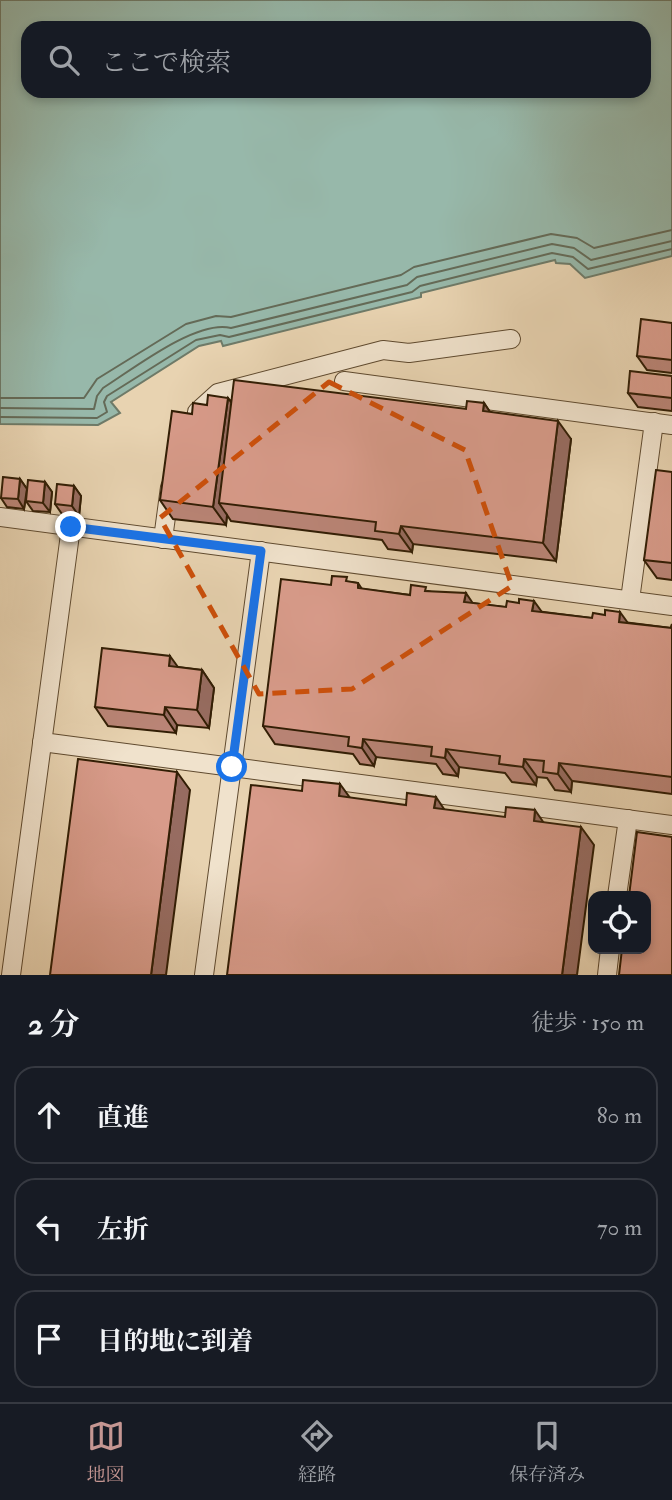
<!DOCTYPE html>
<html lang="ja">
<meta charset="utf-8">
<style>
:root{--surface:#171b24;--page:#242831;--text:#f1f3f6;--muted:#9ea1a6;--line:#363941;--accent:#c59692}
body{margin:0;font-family:"IM FELL Double Pica","Noto Serif JP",serif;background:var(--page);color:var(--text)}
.controls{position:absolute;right:21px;bottom:21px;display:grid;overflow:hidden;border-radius:14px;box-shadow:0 4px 10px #0003}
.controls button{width:63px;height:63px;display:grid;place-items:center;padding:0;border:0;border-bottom:2px solid var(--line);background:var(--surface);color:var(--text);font:35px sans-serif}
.stop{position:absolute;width:21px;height:21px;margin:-16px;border:5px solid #1a73e8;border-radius:50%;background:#fff}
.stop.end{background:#1a73e8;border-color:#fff;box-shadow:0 2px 7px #0008}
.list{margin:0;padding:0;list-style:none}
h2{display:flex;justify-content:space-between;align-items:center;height:91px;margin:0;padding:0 28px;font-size:30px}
h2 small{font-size:23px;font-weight:400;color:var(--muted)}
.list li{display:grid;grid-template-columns:46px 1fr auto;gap:21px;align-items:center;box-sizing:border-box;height:98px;margin:0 14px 14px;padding:0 14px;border:2px solid var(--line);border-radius:21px}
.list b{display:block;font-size:26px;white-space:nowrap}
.list em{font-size:23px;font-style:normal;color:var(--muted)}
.icon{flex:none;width:38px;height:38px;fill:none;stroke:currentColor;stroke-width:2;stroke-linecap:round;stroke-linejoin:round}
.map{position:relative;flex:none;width:672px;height:975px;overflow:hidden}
.search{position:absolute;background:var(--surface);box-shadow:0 4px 10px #0003;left:21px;right:21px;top:21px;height:77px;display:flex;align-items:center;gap:18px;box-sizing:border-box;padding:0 24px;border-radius:21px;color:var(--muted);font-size:26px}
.sheet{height:427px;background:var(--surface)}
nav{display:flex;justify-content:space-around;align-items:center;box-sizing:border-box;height:98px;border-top:2px solid var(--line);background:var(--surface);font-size:19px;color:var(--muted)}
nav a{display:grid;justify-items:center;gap:4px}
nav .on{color:var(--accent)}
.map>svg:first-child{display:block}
</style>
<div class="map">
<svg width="672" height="975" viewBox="0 0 672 975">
<rect width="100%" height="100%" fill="#e8d3b1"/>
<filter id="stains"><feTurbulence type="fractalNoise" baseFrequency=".00286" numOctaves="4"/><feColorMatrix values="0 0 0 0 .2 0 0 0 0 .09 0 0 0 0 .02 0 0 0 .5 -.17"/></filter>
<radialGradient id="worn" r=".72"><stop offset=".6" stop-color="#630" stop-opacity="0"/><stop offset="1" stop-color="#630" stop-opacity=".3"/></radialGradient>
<!-- water -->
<path fill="#97b8aa" stroke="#6e7a68" stroke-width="2" fill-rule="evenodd" d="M0,0H672V256L585,278L570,264L556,263L555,260L421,293V297L223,346L221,341L199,346L111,402L120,413L98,425L0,424ZM28,28H644V91H28Z"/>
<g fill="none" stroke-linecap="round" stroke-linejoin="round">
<!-- shore -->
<g stroke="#646a57" stroke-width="2">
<polyline points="0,398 84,398 97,379 186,324 216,316 231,317 401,275 414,267 551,234 577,238 594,248 672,230"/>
<path d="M0,408L94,409L97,396L103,388C133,369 197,319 231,328L407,285L417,277L552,244L574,248L591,260L672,241"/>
<polyline points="0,417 97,418 107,412 104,402 107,396 196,340 220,335 229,337 412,292 420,286 552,253 573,257 588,269 672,249"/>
</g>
<!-- minor casing -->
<g stroke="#5f4a2f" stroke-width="20">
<g id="minor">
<polyline points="344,381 672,425"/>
<polyline points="197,412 218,393 383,350 409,353 511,339"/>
<polyline points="0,517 672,606"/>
<polyline points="163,539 170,487"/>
<polyline points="630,600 654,422"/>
<polyline points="42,742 672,825"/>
<polyline points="617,896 628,819"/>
<polyline points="11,975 71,527"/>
<polyline points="204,975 261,551"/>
<polyline points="607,975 610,949"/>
</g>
</g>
<!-- minor -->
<use href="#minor" stroke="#f0e2cc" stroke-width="18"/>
</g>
<!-- wall -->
<g fill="#ba8577" stroke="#311d04" stroke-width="2">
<polygon points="672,323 672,373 647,370 637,356"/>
<polygon points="672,376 672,411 638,407 628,393"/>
<polygon points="228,398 231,402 466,409 484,403 490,412 571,439 556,561 413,544 412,552 388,549 382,540 231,521 227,515 226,525 173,519 160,500 192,414 207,405"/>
<polygon points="672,472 672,580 657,578 644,560"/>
<polygon points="20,479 27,489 24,509 7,507 1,498"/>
<polygon points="45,482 52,492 50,512 33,511 26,501"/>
<polygon points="74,486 81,496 79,516 62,514 55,504"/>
<polygon points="350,582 358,583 362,589 410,595 428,591 472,603 671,628 672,624 672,794 572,781 571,792 555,790 547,778 537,777 536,785 512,782 505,773 459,767 458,776 443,774 436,764 376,757 374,766 360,764 353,754 275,744 263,726 331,585"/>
<polygon points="178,667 202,670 214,688 209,728 177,725 176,733 108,726 95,707"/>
</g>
<!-- shaded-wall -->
<g fill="#976c61" stroke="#311d04" stroke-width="2">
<polygon points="228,398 241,416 219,503 227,515 226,525 213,507"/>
<polygon points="484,403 496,421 483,411"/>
<polygon points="558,421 571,439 556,561 543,543"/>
<polygon points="20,479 27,489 24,509 18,499"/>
<polygon points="45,482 52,492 50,512 43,503"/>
<polygon points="74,486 81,496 79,516 72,506"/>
<polygon points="401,526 413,544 412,552 399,534"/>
<polygon points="466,593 478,611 464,602"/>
<polygon points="534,601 547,619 532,611"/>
<polygon points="620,612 633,630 619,622"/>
<polygon points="170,656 183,674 169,666"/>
<polygon points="202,670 214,688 209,728 197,710"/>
<polygon points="165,707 177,725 176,733 164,715"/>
<polygon points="363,739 376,757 374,766 362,748"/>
<polygon points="446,749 459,767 458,776 445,758"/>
<polygon points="524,759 537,777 536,785 523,767"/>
<polygon points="559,763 572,781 571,792 558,774"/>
<polygon points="177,772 190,790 166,975 151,975"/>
<polygon points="340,784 353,802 339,796"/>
<polygon points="436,797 448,815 434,808"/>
<polygon points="535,810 548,829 534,821"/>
<polygon points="581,827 594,845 577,975 562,975"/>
</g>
<!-- building -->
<g fill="#d89b8a" stroke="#311d04" stroke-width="2">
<polygon points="641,319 672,323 672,360 637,356"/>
<polygon points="630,371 672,376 672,398 628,393"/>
<polygon points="234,380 466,409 467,401 484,403 483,411 558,421 543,543 401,526 399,534 375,531 376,522 219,503"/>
<polygon points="208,395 228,398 213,507 160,500 172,411 192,414 193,403 207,405"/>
<polygon points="656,470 672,472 672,563 644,560"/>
<polygon points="3,477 20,479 18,499 1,498"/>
<polygon points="28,480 45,482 43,503 26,501"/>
<polygon points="57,484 74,486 72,506 55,504"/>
<polygon points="332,576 347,577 346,581 358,583 358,588 410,595 411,585 426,587 425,591 466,593 464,602 506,607 507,601 519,603 519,599 534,601 532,611 592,618 593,613 605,615 605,610 620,612 619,622 671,628 672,624 672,777 559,763 558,774 543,772 544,761 524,759 523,767 499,764 500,756 446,749 445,758 431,756 432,747 363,739 362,748 348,746 349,737 263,726 281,579 331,585"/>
<polygon points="102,648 170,656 169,666 202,670 197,710 165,707 164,715 95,707"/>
<polygon points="78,759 177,772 151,975 50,975"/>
<polygon points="303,780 340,784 339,796 406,805 407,793 436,797 434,808 505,817 506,807 535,810 534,821 581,827 562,975 227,975 251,785 302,791"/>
<polygon points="637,832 672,837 672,975 619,975 622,949 646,949 646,896 629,896"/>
</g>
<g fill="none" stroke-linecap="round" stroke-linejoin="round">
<!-- route -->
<polyline stroke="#1a73e8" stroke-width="9" points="71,527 261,551 232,767"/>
</g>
<!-- marked area -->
<path fill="none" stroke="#cd500b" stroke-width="5" stroke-dasharray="14 9" stroke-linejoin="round" d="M329,382L465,450L512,586L352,689L259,694L160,518Z"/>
<rect width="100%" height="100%" filter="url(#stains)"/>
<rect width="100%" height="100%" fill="url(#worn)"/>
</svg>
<div class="controls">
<button><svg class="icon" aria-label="locate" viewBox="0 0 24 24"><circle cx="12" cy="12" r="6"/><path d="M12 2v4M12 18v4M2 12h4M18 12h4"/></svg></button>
</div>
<div class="stop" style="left:232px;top:767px"></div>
<div class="stop end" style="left:71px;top:527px"></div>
<div class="search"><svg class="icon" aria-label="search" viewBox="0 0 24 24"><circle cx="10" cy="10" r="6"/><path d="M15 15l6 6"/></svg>ここで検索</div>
</div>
<section class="sheet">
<h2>2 分<small>徒歩 · 150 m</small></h2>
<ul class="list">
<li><svg class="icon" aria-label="ahead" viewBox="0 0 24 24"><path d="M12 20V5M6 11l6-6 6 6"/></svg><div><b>直進</b></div><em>80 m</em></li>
<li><svg class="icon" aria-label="left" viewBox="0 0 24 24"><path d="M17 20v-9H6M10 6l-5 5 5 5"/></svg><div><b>左折</b></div><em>70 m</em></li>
<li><svg class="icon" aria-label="arrive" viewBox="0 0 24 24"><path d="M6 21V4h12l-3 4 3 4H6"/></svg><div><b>目的地に到着</b></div></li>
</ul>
</section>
<nav>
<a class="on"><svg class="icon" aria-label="map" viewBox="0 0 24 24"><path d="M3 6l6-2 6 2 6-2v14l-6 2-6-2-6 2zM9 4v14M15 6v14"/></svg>地図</a>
<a><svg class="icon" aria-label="directions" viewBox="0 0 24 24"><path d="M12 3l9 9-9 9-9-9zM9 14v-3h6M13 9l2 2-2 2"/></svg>経路</a>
<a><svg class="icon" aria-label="saved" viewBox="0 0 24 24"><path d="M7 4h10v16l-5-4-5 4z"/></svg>保存済み</a>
</nav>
